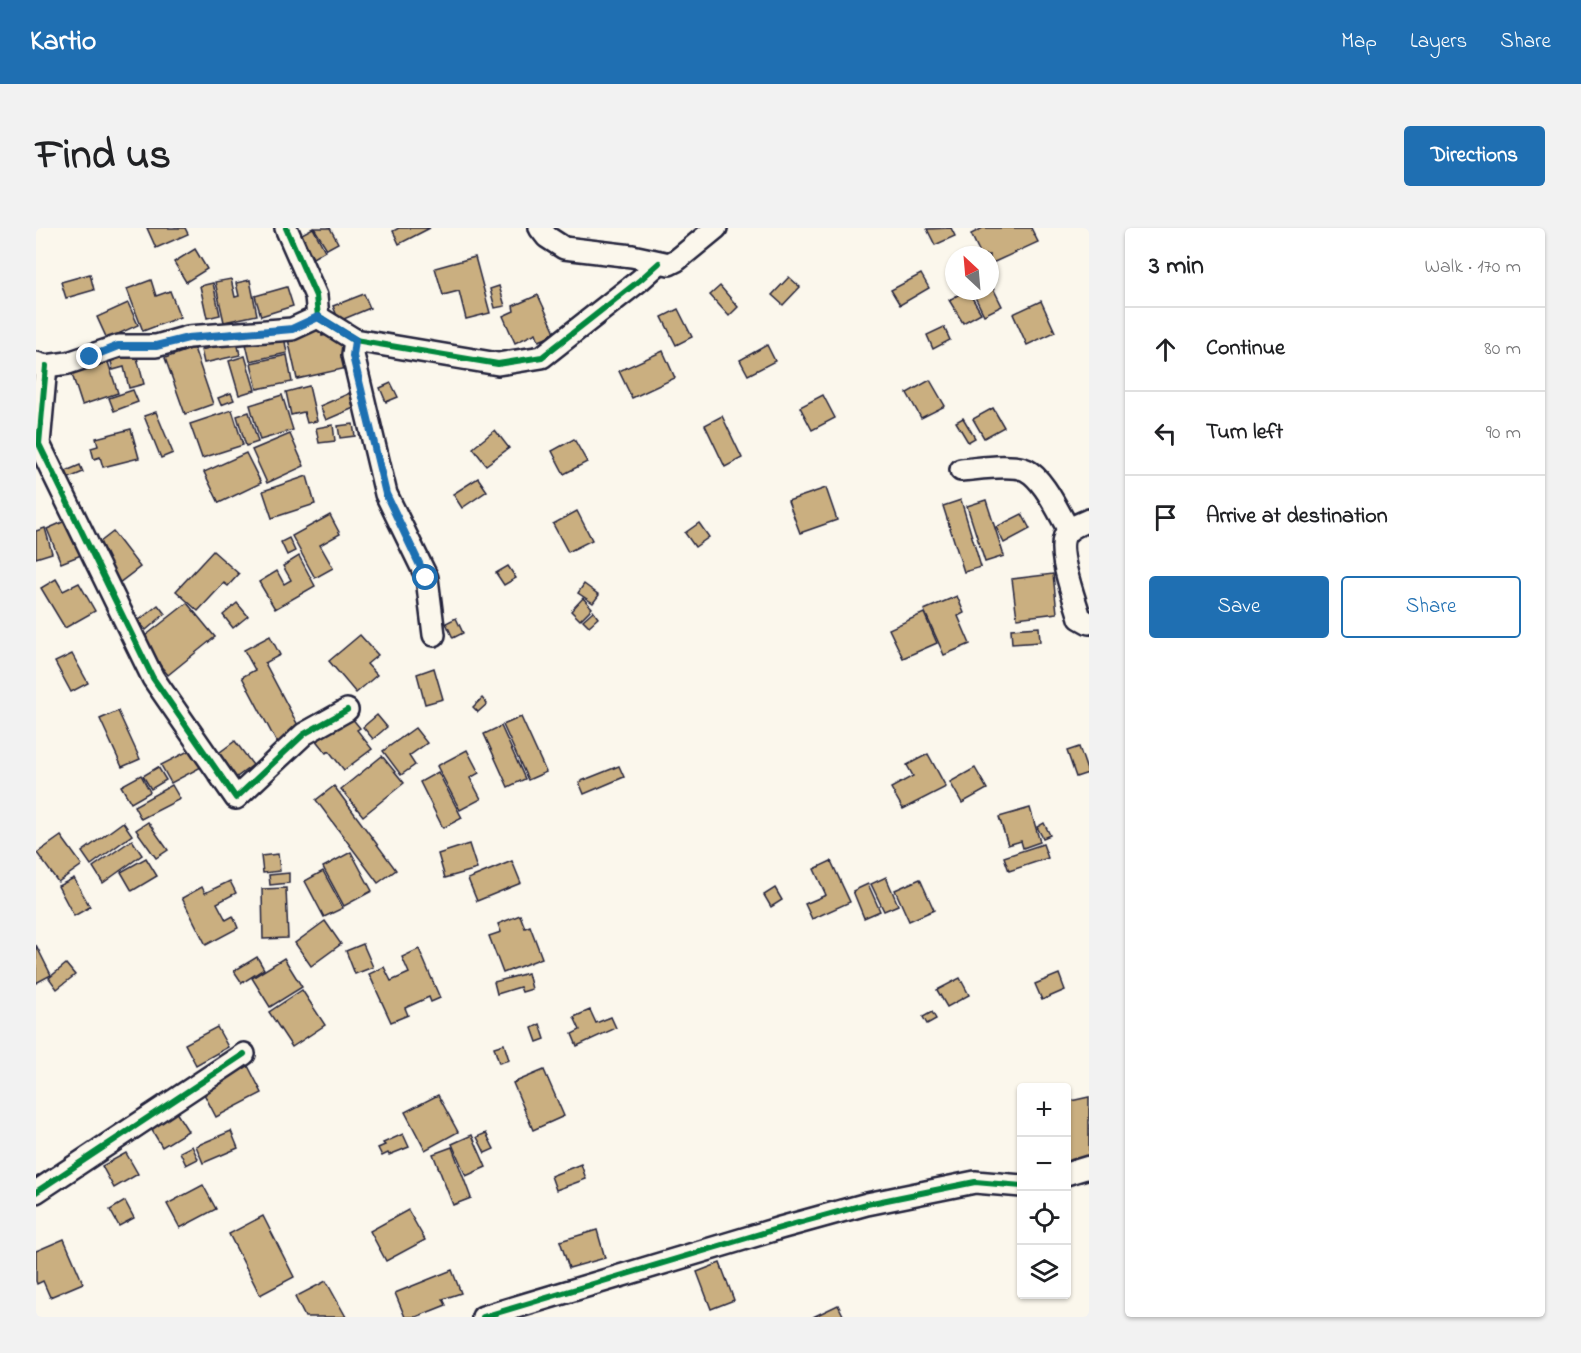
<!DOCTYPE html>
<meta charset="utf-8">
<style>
:root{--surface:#fff;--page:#f2f2f2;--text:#202124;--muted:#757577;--line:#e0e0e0;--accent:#1f6fb2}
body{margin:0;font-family:"Indie Flower",sans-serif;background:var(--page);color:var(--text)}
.controls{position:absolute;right:18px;bottom:18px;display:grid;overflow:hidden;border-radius:6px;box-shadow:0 2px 4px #0004}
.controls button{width:54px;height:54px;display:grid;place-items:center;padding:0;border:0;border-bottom:2px solid var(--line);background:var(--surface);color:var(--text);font:30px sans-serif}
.compass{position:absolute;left:909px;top:18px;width:54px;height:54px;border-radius:50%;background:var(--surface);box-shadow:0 2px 4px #0004;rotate:334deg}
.stop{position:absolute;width:18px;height:18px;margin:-14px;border:4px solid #1f6fb2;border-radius:50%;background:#fff}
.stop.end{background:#1f6fb2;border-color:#fff;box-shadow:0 2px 6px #0008}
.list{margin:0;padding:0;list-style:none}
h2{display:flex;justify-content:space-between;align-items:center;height:78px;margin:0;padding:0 24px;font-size:26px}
h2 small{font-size:20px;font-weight:400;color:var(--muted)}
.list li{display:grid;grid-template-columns:39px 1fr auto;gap:18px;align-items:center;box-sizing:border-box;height:84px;padding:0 24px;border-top:2px solid var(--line)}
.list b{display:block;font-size:22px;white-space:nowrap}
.list em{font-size:20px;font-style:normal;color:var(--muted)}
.actions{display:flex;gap:12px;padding:18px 24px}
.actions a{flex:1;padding:14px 0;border:2px solid var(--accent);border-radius:6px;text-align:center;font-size:21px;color:var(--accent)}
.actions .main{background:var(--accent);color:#fff}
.icon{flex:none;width:33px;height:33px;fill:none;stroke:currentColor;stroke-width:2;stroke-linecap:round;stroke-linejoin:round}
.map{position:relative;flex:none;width:1053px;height:1089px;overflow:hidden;border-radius:6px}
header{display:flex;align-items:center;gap:36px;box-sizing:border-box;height:84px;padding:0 30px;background:var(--accent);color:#fff}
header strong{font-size:28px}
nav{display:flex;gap:33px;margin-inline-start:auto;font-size:21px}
.intro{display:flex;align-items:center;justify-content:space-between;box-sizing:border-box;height:144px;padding:0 36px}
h1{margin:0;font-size:42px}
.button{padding:15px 27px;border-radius:6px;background:var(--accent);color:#fff;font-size:21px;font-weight:700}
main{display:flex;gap:36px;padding:0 36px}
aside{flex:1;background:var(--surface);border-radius:6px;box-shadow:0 2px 4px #0004}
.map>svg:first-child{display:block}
</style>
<header>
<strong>Kartio</strong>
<nav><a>Map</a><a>Layers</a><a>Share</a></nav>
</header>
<div class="intro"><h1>Find us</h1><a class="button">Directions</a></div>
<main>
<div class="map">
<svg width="1053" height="1089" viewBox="0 0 1053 1089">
<rect width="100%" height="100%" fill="#fbf7ec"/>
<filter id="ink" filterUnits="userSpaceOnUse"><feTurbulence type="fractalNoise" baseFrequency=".0167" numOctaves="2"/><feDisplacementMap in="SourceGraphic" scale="12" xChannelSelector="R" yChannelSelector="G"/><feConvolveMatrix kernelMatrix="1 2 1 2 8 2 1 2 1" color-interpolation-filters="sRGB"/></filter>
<g filter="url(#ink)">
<!-- building -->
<g fill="#caaf80" stroke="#22223b" stroke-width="1.5">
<polygon points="111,0 149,0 152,6 120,20"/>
<polygon points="277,0 289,23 277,30 264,7"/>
<polygon points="278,0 294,0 302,15 291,21"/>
<polygon points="363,0 394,0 363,16 357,3"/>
<polygon points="915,0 919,8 899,17 891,1"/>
<polygon points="947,0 995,0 1002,14 954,36 954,27 945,27 935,6"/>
<polygon points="159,21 171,41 150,54 138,34"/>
<polygon points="439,29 454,85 430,91 423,63 407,67 399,40"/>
<polygon points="54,46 58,62 30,70 25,54"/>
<polygon points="885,46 893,60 864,77 855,62"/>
<polygon points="753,49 764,59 747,77 736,67"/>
<polygon points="195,51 199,69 203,68 200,55 214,52 221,87 188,94 179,54"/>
<polygon points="115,52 120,68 134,63 144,89 107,103 91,61"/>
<polygon points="954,54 966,78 948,87 936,63 954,63"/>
<polygon points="177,55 184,87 171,90 164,58"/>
<polygon points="463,58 469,78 459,80 454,61"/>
<polygon points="684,58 702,79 693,88 674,67"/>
<polygon points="251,59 257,78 225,88 219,68"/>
<polygon points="929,63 932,63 945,85 927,95 913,72"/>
<polygon points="328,66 334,80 303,93 297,78"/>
<polygon points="502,67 520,106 503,113 500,105 479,115 467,88 478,83 477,78"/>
<polygon points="1005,73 1019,104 991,117 977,86"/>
<polygon points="92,75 102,97 71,111 61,89"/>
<polygon points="642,81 656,109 640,117 626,89"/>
<polygon points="284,98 286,108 304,104 311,140 261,151 252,111"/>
<polygon points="908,99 914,112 897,121 891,107"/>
<polygon points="248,108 251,125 214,133 210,116"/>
<polygon points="201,113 204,127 168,135 165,122"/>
<polygon points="731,117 739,133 712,147 704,132"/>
<polygon points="158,120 177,176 149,186 129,130"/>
<polygon points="99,122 108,156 93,160 88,139 77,142 74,129"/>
<polygon points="627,123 639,150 596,170 583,143"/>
<polygon points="251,127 256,154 221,161 215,135"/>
<polygon points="70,128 82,165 46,177 34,140"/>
<polygon points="209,128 219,162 203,167 193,133"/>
<polygon points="894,152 909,178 885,190 871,165"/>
<polygon points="355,155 362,169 350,174 344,160"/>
<polygon points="273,158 281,193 271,195 268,184 255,187 250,164"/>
<polygon points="97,162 102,174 78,183 73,170"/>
<polygon points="195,165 198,172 185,177 182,170"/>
<polygon points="314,165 320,179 290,192 284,178"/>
<polygon points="246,167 257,202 224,212 214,177"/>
<polygon points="787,167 799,190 776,202 764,179"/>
<polygon points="957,180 968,199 948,210 937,191"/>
<polygon points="196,182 207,217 166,230 154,196"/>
<polygon points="120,184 137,225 125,230 108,188"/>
<polygon points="213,184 222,214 210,218 201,188"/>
<polygon points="686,188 706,230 689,239 669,197"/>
<polygon points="927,190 939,210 932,214 920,194"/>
<polygon points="317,196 319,208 304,210 302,198"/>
<polygon points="297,197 299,213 283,215 280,200"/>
<polygon points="95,201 103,230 67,239 64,229 58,231 55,220 62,218 60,210"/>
<polygon points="459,202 473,220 450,237 437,220"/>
<polygon points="254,206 268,238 231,255 216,222"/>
<polygon points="538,211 551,234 528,246 516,223"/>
<polygon points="210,225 225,255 183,275 168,244"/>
<polygon points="44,237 47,244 33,250 30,243"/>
<polygon points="271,248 279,276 236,290 227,263"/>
<polygon points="442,250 451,263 426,280 417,266"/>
<polygon points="790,260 801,292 764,305 752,273"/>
<polygon points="925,272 945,339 928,344 907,278"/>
<polygon points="950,272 968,328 949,334 931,278"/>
<polygon points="541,283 556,312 532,324 517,296"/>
<polygon points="986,286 994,301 968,315 960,299"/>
<polygon points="294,287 304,306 284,317 297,340 279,350 256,308"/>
<polygon points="36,290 50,325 25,335 11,301"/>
<polygon points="663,295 673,309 659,319 649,305"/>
<polygon points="9,300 16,325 0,330 0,303"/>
<polygon points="77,304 104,339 79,358 59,318"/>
<polygon points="253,310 259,323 251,327 245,314"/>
<polygon points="177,323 203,346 192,358 188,355 162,383 140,363"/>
<polygon points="263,328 279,358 239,381 223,354 241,343 248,356 255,352 247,338"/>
<polygon points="472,338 480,350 468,357 460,345"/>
<polygon points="1017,346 1021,385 981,390 976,351"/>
<polygon points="20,351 27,363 43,355 59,383 29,400 5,360"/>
<polygon points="548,356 563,367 557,375 542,365"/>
<polygon points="921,368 928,385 922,388 934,416 908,427 888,382"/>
<polygon points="547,370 556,380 544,392 535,383"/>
<polygon points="151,375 179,409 132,447 104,412"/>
<polygon points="201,375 212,388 197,400 187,387"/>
<polygon points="122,377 129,386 110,402 102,393"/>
<polygon points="557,383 562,390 553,398 547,392"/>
<polygon points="888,385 901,415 867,430 853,401"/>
<polygon points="420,390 427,405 417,410 410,395"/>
<polygon points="1003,399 1004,414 976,416 975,401"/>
<polygon points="324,407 342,427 331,436 341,447 320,465 293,433"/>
<polygon points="234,408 244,427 229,435 266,505 242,517 206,449 219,442 208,422"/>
<polygon points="36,426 52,455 35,464 19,434"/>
<polygon points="398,440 407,471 389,476 381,446"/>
<polygon points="446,470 451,476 442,484 437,479"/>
<polygon points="82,483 104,531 86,539 64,491"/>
<polygon points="311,484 324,500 321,502 336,521 308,542 293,523 290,525 278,510"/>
<polygon points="341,487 351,499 337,511 327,499"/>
<polygon points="485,489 510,544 492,552 467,497"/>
<polygon points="465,498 489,551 472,559 448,506"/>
<polygon points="379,500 391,515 373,528 379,537 365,547 347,523"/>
<polygon points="199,513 217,537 194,554 176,530"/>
<polygon points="160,519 169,537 135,555 125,537"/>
<polygon points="1043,519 1052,545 1040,549 1031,523"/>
<polygon points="431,522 443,545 434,550 445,571 424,582 401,538"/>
<polygon points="892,526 910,559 867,581 855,560 877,548 871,537"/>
<polygon points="346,528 368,555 327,588 305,561"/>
<polygon points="583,538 588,549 548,566 543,554"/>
<polygon points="122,539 130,552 115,561 107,548"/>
<polygon points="939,540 951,561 926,575 914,554"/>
<polygon points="402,544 426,590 407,600 384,554"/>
<polygon points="105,547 114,564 95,575 85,558"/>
<polygon points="136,557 144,571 105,591 98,578"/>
<polygon points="298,558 360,642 342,655 280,572"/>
<polygon points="994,580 1004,614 987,620 985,613 972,617 963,589"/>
<polygon points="87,594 96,607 55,637 46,624"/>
<polygon points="112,594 132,622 120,630 100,602"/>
<polygon points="1008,595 1014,607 1007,610 1001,599"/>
<polygon points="25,608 46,637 22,654 1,625"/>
<polygon points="96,612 106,627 67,655 57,639"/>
<polygon points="433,616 441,641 409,650 402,626"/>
<polygon points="1007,616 1012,630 973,643 968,629"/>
<polygon points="315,624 336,663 308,678 287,639"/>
<polygon points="242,626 244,643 227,645 225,628"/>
<polygon points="110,630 121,648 96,663 85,644"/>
<polygon points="476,633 485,655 441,673 432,651"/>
<polygon points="795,633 814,674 776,691 769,676 790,667 778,641"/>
<polygon points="287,643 307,680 288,689 269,653"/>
<polygon points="253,645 253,655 234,657 233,647"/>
<polygon points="850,649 862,677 848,683 835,656"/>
<polygon points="38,650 54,679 38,688 22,658"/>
<polygon points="884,651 898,682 873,693 859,662"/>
<polygon points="194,653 200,665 181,675 190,692 197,688 202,700 170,717 146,670 166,659 169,665"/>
<polygon points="832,656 844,683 828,690 817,663"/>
<polygon points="250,660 252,710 227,711 226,661"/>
<polygon points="739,660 746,672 735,679 728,667"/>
<polygon points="484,687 489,700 494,698 506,730 467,745 453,708 465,704 462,696"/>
<polygon points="289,693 305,716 275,738 259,715"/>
<polygon points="327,716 337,739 319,746 310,723"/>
<polygon points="0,717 15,747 0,755"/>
<polygon points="383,721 404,770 395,774 393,769 369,780 372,787 355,794 333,746 348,739 355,753 373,745 366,729"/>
<polygon points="221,729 228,741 206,755 198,743"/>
<polygon points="248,730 266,759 234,779 216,750"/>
<polygon points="30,736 39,747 21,761 13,750"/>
<polygon points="492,745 496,761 486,764 484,759 461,766 458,754"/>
<polygon points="1023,746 1029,762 1006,772 999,756"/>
<polygon points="924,750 933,767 911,779 901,762"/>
<polygon points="266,762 289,797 256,819 233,784"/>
<polygon points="554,782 560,795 575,789 580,800 541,818 536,806 544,802 538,789"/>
<polygon points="896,784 900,791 891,796 887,789"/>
<polygon points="504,796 509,811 501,814 496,800"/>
<polygon points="181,799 192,819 160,837 149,816"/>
<polygon points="468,816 473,832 463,835 458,819"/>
<polygon points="210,834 226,865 180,889 164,858"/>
<polygon points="508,842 528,888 497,902 477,855"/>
<polygon points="402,867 422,904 389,922 369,884"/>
<polygon points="1053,869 1053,931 1030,937 1030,892 1033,891 1030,874"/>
<polygon points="140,884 152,903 126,919 114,899"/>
<polygon points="195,903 202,920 167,935 160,918"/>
<polygon points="450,905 458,921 449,925 441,909"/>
<polygon points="367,906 373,919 353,927 352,925 346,928 342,920 349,917 347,915"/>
<polygon points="436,907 450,939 430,948 416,916"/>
<polygon points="156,918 162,931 150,937 144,924"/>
<polygon points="416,919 435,970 417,977 397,926"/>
<polygon points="90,925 102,946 78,960 66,938"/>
<polygon points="545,936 550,951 520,962 515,948"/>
<polygon points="167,957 180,981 144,1000 131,976"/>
<polygon points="89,973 98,990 83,998 74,982"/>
<polygon points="372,982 389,1012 350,1033 334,1003"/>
<polygon points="227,988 258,1049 224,1067 193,1006"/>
<polygon points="561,1002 569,1030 533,1040 524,1013"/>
<polygon points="28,1011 47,1055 14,1069 7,1053 1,1056 0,1053 0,1023"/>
<polygon points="684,1035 698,1072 675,1081 661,1044"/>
<polygon points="416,1042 425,1065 407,1071 410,1077 380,1089 369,1089 359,1065"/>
<polygon points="290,1053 310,1089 269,1089 259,1069"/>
<polygon points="802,1077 808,1089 777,1089"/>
</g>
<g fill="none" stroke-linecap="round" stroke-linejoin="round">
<!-- minor casing -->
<g stroke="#22223b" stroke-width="26">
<g id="minor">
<polyline points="250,0 280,68 282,89 319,112 462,136 506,129 604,52 623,35"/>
<polyline points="504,0 511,9 528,20 596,28 633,36 641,32 680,0"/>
<polyline points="319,112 317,127 350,266 391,350 398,407"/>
<polyline points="0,135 10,138 32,135 83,118 120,118 152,109 256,101 282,89"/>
<polyline points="10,138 3,216 117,450 200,570 268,506 311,482"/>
<path d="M925,242C941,241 975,235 990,242C1008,251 1022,284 1033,302"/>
<path d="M1053,292C1046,295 1037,298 1032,303C1017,317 1039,371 1044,390L1053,395"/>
<polyline points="1030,946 1053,939"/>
<polyline points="0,964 208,826"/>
<polyline points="447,1089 744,1000 831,976 939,954 986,958"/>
</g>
</g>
<!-- minor -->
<use href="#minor" stroke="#fbf7ec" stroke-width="21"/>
<!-- cycleway casing -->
<g stroke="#fbf7ec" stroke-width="10">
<g id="cycleway">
<polyline points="250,0 280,68 282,89 319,112 462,136 506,129 604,52 623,35"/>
<polyline points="10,138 3,216 117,450 200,570 268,506 311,482"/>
<polyline points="0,964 208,826"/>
<polyline points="447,1089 744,1000 831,976 939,954 986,958"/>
</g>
</g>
<!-- cycleway -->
<use href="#cycleway" stroke="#00873e" stroke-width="6"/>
</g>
</g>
<g fill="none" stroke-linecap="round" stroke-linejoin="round" filter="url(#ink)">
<!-- route -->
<polyline stroke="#1f6fb2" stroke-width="8" points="54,129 82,118 120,118 152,110 256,101 282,89 319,112 317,128 350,266 390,350"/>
</g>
</svg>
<div class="controls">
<button>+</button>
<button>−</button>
<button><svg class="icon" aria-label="locate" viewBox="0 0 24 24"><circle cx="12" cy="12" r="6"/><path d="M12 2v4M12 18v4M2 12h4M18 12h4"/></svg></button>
<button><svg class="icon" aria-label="layers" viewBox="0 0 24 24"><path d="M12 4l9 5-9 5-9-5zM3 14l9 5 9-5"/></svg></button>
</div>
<svg class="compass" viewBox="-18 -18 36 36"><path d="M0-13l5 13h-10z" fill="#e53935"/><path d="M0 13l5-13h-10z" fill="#757577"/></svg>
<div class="stop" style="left:390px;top:350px"></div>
<div class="stop end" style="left:54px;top:129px"></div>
</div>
<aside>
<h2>3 min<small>Walk · 170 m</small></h2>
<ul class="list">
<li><svg class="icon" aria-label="ahead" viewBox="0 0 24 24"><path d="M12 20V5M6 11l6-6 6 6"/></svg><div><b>Continue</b></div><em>80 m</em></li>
<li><svg class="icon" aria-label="left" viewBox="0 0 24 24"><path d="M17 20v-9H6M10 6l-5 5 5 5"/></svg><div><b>Turn left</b></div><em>90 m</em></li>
<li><svg class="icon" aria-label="arrive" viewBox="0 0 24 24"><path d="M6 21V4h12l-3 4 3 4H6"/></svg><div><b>Arrive at destination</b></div></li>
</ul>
<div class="actions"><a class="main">Save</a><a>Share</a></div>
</aside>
</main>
